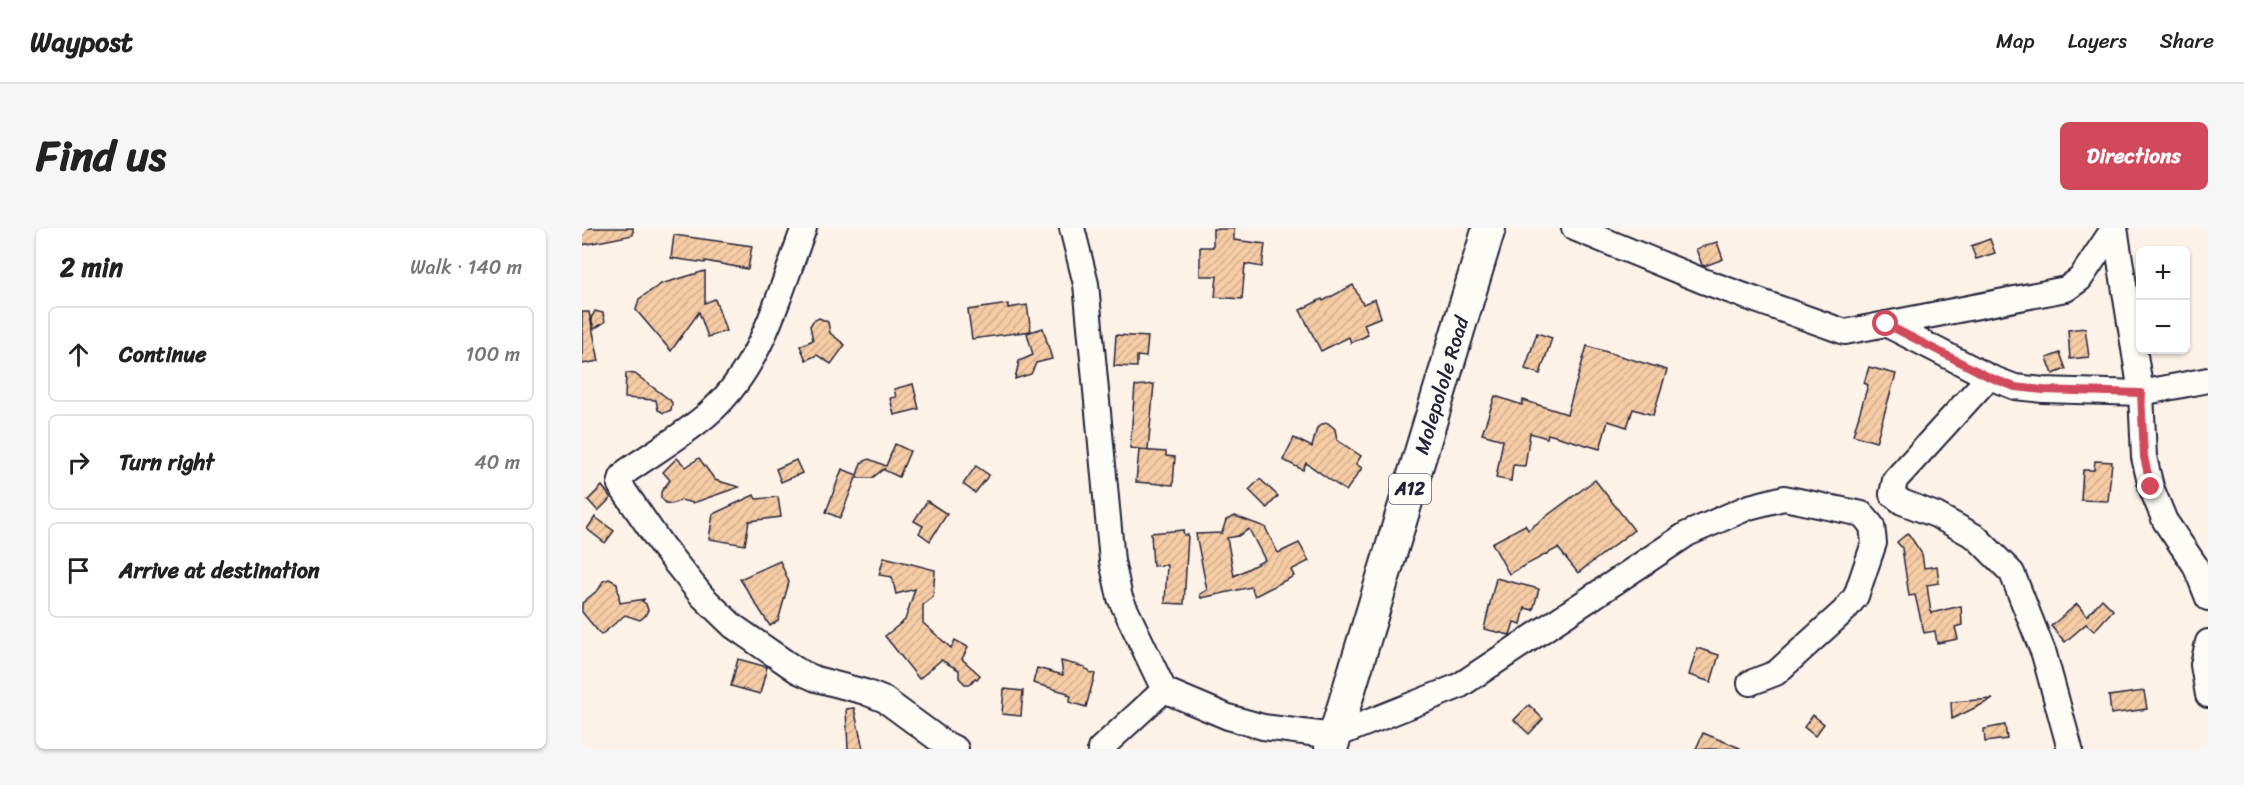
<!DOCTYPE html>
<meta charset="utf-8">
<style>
:root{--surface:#fff;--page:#f6f6f6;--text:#222;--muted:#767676;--line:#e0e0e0;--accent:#d1495b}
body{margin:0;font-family:Sriracha,sans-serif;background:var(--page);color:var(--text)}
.controls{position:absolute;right:18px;top:18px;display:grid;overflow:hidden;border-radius:9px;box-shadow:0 2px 4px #0004}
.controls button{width:54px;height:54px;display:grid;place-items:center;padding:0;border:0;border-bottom:2px solid var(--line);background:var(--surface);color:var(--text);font:30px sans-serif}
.stop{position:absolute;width:18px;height:18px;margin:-14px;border:4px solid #d1495b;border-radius:50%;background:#fff}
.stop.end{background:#d1495b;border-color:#fff;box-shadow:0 2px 6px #0008}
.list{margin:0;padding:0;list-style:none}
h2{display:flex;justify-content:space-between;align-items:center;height:78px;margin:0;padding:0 24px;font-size:26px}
h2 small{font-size:20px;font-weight:400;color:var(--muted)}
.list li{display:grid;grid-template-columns:39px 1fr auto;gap:18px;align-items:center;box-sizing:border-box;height:96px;margin:0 12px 12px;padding:0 12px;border:2px solid var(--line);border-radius:9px}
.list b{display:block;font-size:22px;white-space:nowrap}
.list em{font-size:20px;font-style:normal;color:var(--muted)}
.icon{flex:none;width:33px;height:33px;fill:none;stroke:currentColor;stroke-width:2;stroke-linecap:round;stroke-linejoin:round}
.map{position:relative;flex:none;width:1626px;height:521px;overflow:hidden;border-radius:9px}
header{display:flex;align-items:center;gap:36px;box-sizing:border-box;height:84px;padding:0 30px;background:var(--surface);border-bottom:2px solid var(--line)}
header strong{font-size:28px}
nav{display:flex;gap:33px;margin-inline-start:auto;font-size:21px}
.intro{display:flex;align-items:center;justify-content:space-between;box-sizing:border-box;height:144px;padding:0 36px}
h1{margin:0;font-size:42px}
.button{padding:15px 27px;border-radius:9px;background:var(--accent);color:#fff;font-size:21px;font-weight:700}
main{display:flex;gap:36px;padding:0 36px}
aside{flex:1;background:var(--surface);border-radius:9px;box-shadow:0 2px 4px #0004}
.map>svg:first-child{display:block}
</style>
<header>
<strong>Waypost</strong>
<nav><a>Map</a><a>Layers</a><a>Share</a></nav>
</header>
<div class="intro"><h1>Find us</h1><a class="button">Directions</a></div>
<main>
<aside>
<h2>2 min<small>Walk · 140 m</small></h2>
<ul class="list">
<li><svg class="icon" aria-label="ahead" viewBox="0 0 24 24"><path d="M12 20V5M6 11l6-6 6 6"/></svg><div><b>Continue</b></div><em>100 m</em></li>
<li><svg class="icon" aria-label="right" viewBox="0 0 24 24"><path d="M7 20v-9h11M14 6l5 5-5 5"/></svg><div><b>Turn right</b></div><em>40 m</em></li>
<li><svg class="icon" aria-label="arrive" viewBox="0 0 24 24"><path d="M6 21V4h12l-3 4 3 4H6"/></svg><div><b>Arrive at destination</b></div></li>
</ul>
</aside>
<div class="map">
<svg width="1626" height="521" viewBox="0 0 1626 521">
<defs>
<pattern id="building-hatch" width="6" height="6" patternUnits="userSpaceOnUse" patternTransform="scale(1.5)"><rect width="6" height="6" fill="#f6cca5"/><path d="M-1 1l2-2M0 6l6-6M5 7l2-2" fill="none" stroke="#d3af8f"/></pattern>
</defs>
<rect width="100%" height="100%" fill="#fcf2e7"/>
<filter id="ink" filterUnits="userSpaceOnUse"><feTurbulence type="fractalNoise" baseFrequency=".0167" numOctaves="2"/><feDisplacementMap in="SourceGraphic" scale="12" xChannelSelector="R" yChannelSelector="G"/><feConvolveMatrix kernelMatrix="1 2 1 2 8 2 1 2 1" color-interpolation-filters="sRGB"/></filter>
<g filter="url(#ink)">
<!-- building -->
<g fill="url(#building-hatch)" stroke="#22223b" stroke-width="1.5" fill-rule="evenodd">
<polygon points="0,0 51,0 51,7 0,17"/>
<polygon points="631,1 652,1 652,12 683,16 680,39 663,36 660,71 633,69 635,48 618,48 618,19 631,19"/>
<polygon points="92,7 170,18 166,41 123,33 123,35 89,30"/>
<polygon points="1408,11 1413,25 1394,31 1389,18"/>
<polygon points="1135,14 1141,31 1123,38 1120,37 1114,21"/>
<polygon points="123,43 123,75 133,71 144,103 126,109 117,84 89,123 54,82 57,71 79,56"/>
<polygon points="771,57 781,76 793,71 799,89 782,96 786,107 769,115 767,109 739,123 718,82 740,71 741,73"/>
<polygon points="426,76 426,80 445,77 449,103 390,111 386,82"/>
<polygon points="13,83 21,85 23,94 12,101 9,90"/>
<polygon points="0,84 7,84 17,133 0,136"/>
<polygon points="237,90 246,94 248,105 263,117 249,136 235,127 224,132 218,118 231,112 228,98 231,93"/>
<polygon points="461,100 470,131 454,135 449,146 433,151 437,133 451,127 445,105"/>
<polygon points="1503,100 1507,129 1488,131 1486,102"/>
<polygon points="955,105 970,110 958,146 943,141"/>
<polygon points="534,107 566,109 564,129 555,128 555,139 532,138"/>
<polygon points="1005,118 1085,142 1071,187 1051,181 1045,199 1026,193 1018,221 966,206 965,210 948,205 943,238 931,237 929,253 914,250 921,212 900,206 913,168 940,177 941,172 985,186"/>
<polygon points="1478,125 1484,141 1471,146 1465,130"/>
<polygon points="1287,139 1314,146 1294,214 1271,207 1286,157 1282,155"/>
<polygon points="44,145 53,146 88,172 90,175 89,182 82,185 76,182 74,172 43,170"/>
<polygon points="331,156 337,181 312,187 308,170 314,169 312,161"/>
<polygon points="572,156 566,222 548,220 553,158"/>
<polygon points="746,195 753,201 755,212 779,228 774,236 780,240 764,263 724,235 721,242 701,232 712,210 730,219 735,200 740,196"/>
<polygon points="313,216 328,223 317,249 302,242 303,240 290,250 274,250 258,290 244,284 260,241 275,247 279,235 287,231 304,238"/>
<polygon points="557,222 584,224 584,228 593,229 591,257 554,254"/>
<polygon points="95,230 104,239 117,230 133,252 157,259 111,275 99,272 90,276 84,275 79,270 79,264 88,252 81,244"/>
<polygon points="214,232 220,245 199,254 194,241"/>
<polygon points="1513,233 1530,234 1526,273 1499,272 1501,242 1512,242"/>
<polygon points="394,238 407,247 393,265 381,256"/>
<polygon points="678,251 696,268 685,280 667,262"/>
<polygon points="1013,252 1052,302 996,345 976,320 927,346 910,315 943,297 946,302"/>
<polygon points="20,258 29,270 16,283 6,272"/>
<polygon points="172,267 174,271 196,269 199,289 167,293 163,317 127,311 131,286"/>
<polygon points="345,273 365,286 348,313 337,305 341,298 332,293"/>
<path d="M653,288L683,299L696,325L717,315L727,333L709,342L712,348L673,368L669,359L619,370L618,366L625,362L614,306L640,305L644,292ZM667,301L683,332L652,348L645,310L656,308Z"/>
<polygon points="13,289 32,303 23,315 5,301"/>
<polygon points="601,302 602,307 606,307 602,376 583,375 585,337 571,338 569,305"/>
<polygon points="1326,305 1340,326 1342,340 1355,338 1357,355 1345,357 1349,385 1379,378 1380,397 1373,399 1376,411 1355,415 1353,403 1342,405 1333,367 1327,368 1320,320 1315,314"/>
<polygon points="302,329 353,342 351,369 341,377 341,395 369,420 373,412 386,419 380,431 398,447 395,451 393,450 388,456 383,456 377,450 377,442 359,432 337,451 303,408 323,392 333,361 314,366 310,349 297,347"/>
<polygon points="198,333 207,354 196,393 188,398 158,351"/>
<polygon points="914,350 957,361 951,382 943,380 939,396 932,394 928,407 902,401"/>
<polygon points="27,351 35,355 38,375 63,371 60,373 64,376 66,382 63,388 58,392 43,387 19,407 0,384 0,375 17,361 21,353"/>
<polygon points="1520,371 1531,382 1512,403 1504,396 1483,414 1469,398 1495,376 1505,388"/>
<polygon points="1115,420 1137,427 1129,454 1107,447"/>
<polygon points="156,431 185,439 178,466 149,458"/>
<polygon points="479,433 503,439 503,441 507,442 507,444 513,446 504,479 487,474 489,468 485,467 486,465 451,455 455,440 481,447"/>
<polygon points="422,461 441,463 439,488 420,486"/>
<polygon points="1562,463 1565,481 1529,486 1527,468"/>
<polygon points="1411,471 1370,491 1369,474"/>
<polygon points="947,477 961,491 947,506 932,492"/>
<polygon points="272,480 281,521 266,521 264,481"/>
<polygon points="1231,487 1242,496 1233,508 1222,499"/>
<polygon points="1423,497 1425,511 1403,514 1402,501"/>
<polygon points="1121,505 1158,520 1158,521 1114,521"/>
</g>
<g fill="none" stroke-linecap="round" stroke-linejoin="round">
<!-- minor casing -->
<g stroke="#22223b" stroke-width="28">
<g id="minor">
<path d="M222,0C198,63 180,139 127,185C102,207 72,224 45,243L40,249L38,257L80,318L120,368L151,398L216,443L234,451L283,464L303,472L360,514L374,521"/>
<polyline points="490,0 504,56 530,333 538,370 582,462 518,521"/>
<polyline points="992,0 1121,53 1263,104 1484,61 1498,51 1532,0"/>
<polyline points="1533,0 1559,165 1562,229 1569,259 1583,293 1613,337 1626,370"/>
<polyline points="1304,96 1407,149 1433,159 1461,162 1559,165 1626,152"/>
<polyline points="1407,149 1313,252 1310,266 1320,274 1354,287 1394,309 1430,345 1462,426 1488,521"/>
<polyline points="1626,414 1621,437 1626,467"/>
<polyline points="582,462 646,489 681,499 752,508 877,458 1105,306 1167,279 1202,270 1280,286 1290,298 1292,315 1274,368 1262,383 1194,445 1168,455"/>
</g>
</g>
<!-- major casing -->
<g stroke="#22223b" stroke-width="36">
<g id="major">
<path id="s1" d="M749,521L907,0"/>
</g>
</g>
<!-- minor -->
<use href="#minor" stroke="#fdfcf7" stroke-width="24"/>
<!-- major -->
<use href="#major" stroke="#fdfcf7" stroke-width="32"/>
</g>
</g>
<g fill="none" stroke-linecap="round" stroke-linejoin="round" filter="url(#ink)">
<!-- route -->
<polyline stroke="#d1495b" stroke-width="8" points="1304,96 1407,149 1433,159 1461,162 1559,165 1562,229 1569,259"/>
</g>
<g text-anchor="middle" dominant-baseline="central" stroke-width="5" stroke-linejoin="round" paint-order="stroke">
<!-- shield labels -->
<rect fill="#fdfcf7" stroke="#646373" stroke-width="1.5" x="807" y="246" width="42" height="30" rx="4.5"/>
<g font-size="18" font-weight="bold" fill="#22223b">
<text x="828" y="261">A12</text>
</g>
<!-- street labels -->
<g font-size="20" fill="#22223b" stroke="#fdfcf7">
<text stroke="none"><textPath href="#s1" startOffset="380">Molepolole Road</textPath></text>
</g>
</g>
</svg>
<div class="controls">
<button>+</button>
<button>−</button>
</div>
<div class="stop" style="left:1304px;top:96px"></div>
<div class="stop end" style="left:1569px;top:259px"></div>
</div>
</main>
